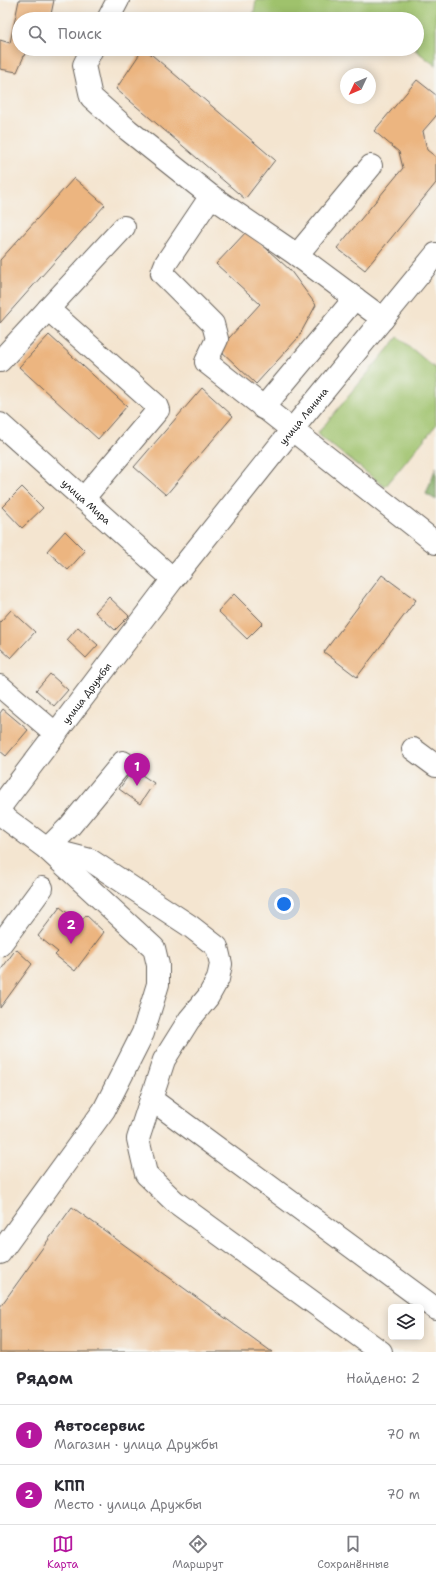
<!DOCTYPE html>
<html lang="ru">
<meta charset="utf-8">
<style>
:root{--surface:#fff;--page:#f2f2f3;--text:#2b2b33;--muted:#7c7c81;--line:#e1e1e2;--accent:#b5179e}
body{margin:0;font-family:"Shantell Sans",sans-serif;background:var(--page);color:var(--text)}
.controls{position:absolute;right:12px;bottom:12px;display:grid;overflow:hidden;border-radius:6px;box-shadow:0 2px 10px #0003}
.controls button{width:36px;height:36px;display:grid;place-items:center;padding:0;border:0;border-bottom:1px solid var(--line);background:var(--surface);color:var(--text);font:20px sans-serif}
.compass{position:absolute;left:340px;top:68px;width:36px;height:36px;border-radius:50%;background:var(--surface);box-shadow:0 2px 10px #0003;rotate:226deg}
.you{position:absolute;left:284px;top:904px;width:14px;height:14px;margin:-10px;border:3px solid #fff;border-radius:50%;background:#1a73e8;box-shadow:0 0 0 6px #1a73e833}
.badge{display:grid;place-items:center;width:26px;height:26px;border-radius:50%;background:var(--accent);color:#fff;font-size:13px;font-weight:700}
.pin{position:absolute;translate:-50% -33px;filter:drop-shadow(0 1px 2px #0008)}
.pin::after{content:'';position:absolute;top:21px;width:14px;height:12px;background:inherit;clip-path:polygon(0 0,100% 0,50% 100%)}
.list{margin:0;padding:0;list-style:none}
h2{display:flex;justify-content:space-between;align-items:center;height:52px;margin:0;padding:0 16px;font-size:17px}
h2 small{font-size:13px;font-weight:400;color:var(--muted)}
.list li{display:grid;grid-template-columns:26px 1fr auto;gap:12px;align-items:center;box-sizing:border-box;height:60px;padding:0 16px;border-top:1px solid var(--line)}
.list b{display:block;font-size:15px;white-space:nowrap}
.list p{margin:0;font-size:13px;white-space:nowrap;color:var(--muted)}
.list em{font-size:13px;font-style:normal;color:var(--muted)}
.icon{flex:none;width:22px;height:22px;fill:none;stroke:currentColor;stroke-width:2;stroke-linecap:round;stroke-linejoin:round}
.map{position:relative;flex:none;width:436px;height:1352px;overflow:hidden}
.search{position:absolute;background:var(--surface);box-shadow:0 2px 10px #0003;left:12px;right:12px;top:12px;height:44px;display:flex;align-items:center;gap:10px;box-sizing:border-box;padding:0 14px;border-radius:22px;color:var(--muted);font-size:15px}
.sheet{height:172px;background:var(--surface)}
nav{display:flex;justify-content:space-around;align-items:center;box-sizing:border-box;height:56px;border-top:1px solid var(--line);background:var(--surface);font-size:11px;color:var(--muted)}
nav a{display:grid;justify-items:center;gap:2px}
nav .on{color:var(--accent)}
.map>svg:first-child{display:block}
</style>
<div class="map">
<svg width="436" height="1352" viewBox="0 0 436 1352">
<rect width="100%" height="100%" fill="#f6f6f2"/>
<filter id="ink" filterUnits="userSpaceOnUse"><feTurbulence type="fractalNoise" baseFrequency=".025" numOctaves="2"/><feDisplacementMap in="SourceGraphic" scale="8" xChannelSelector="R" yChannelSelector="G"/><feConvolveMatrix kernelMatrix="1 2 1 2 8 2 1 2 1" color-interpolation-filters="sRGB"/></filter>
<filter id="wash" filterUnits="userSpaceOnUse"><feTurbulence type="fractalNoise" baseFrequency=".012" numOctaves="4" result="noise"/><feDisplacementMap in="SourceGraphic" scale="16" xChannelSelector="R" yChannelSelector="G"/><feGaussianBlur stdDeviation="0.9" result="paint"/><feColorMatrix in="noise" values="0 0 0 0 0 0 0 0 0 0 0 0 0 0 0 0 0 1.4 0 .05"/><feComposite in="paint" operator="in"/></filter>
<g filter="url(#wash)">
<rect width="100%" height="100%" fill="#f4e5d0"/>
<!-- green -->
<g fill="#9fc26c" stroke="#5e6f44">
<polygon points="256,0 436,0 436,66 414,49 417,49 417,19 253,19"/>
<polygon points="398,337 436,369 436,425 385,487 317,434"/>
</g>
<!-- forest -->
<polygon fill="#7fa860" stroke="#4e623e" points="436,467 436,500 426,494"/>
<g id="blocks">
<!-- building -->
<g fill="#ecb580">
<polygon points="19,0 54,0 50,19 19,19 19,49 27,49 17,72 0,69 0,40 10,43"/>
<polygon points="143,49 145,49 275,160 245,199 116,89"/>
<polygon points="417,80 436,95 436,116 423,131 427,150 436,157 436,183 365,270 337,248 403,168 399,152 374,131"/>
<polygon points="74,178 105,205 0,323 0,260"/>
<polygon points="247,231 290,270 316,305 298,338 256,384 219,349 260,304 216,264"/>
<polygon points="49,335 127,406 98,439 19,367"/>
<polygon points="202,388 233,416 166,495 134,467"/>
<polygon points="22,487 43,508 22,528 2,507"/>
<polygon points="65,531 85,551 68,570 47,551"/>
<polygon points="382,575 416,600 357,677 324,652"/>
<polygon points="234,594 263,623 247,639 218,611"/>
<polygon points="109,597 129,616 115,630 95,612"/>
<polygon points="11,610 35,632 11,658 0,648 0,622"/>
<polygon points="78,627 98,645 86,658 67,640"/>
<polygon points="50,674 68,690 54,706 36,690"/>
<polygon points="3,709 28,730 6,756 0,751 0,713"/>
<polygon points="133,769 154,783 140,804 119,789"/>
<polygon points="60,907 80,923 86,915 104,932 75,971 55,955 58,952 38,936"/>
<polygon points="16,949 32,964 0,1008 0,971"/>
<polygon points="72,1207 272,1352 0,1352 0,1307"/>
</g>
</g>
</g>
<g filter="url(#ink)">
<use href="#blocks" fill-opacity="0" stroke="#68625b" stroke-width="1"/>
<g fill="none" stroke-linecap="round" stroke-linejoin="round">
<!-- minor casing -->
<g stroke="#68625b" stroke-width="24">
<g id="minor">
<polyline points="108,19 118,0"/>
<polyline points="92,49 84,65 91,97 128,130 211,196 297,255 383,319"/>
<polyline points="211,196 166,263 162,273 213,324 217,339 206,362 436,543"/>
<polyline points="297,255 371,166"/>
<polyline points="48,309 156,405 158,410 83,499"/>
<polyline points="0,361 124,227"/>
<polyline points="263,408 355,298"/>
<path id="s1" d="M0,424L173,579"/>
<polyline points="0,686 56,734"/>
<polyline points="413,749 436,766"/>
<path id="s2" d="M0,807L173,579L291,431L436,254"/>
<polyline points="0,814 47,849 70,826 123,762"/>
<polyline points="47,849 90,860 190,926 217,947 221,964 218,979 208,997 189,1020 164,1060 138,1139 146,1174 174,1201 381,1352"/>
<polyline points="0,945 42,888"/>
<polyline points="151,1099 436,1309"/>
<polyline points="0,1253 104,1110 143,1033 158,984 158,965 154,948 49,851"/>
</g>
</g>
<!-- minor -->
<use href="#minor" stroke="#fff" stroke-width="22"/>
</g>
</g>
<g text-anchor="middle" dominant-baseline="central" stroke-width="3" stroke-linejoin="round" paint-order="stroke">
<!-- street labels -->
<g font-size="10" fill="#1c1c1c" stroke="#f6f6f2">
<text stroke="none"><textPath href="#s2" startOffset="495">улица Ленина</textPath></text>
<text stroke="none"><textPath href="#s1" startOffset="116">улица Мира</textPath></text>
<text stroke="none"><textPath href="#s2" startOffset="143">улица Дружбы</textPath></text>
</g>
</g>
</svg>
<div class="controls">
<button><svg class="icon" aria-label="layers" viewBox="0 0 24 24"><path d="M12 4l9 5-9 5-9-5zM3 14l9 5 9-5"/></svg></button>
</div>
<svg class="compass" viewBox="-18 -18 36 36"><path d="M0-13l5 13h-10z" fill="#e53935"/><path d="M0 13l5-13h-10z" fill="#7c7c81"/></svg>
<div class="you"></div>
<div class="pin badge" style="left:137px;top:786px">1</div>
<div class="pin badge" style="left:71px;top:944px">2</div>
<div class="search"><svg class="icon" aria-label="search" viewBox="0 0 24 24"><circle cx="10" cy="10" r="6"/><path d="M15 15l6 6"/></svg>Поиск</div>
</div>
<section class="sheet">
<h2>Рядом<small>Найдено: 2</small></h2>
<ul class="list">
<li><span class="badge">1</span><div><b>Автосервис</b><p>Магазин · улица Дружбы</p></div><em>70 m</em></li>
<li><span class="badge">2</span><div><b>КПП</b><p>Место · улица Дружбы</p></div><em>70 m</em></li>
</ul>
</section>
<nav>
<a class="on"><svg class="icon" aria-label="map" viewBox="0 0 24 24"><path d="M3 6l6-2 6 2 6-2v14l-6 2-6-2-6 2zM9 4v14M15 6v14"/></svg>Карта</a>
<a><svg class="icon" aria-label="directions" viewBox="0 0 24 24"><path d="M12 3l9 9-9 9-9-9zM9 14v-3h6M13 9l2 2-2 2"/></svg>Маршрут</a>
<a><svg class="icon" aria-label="saved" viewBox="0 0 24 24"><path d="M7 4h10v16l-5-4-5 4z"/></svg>Сохранённые</a>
</nav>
